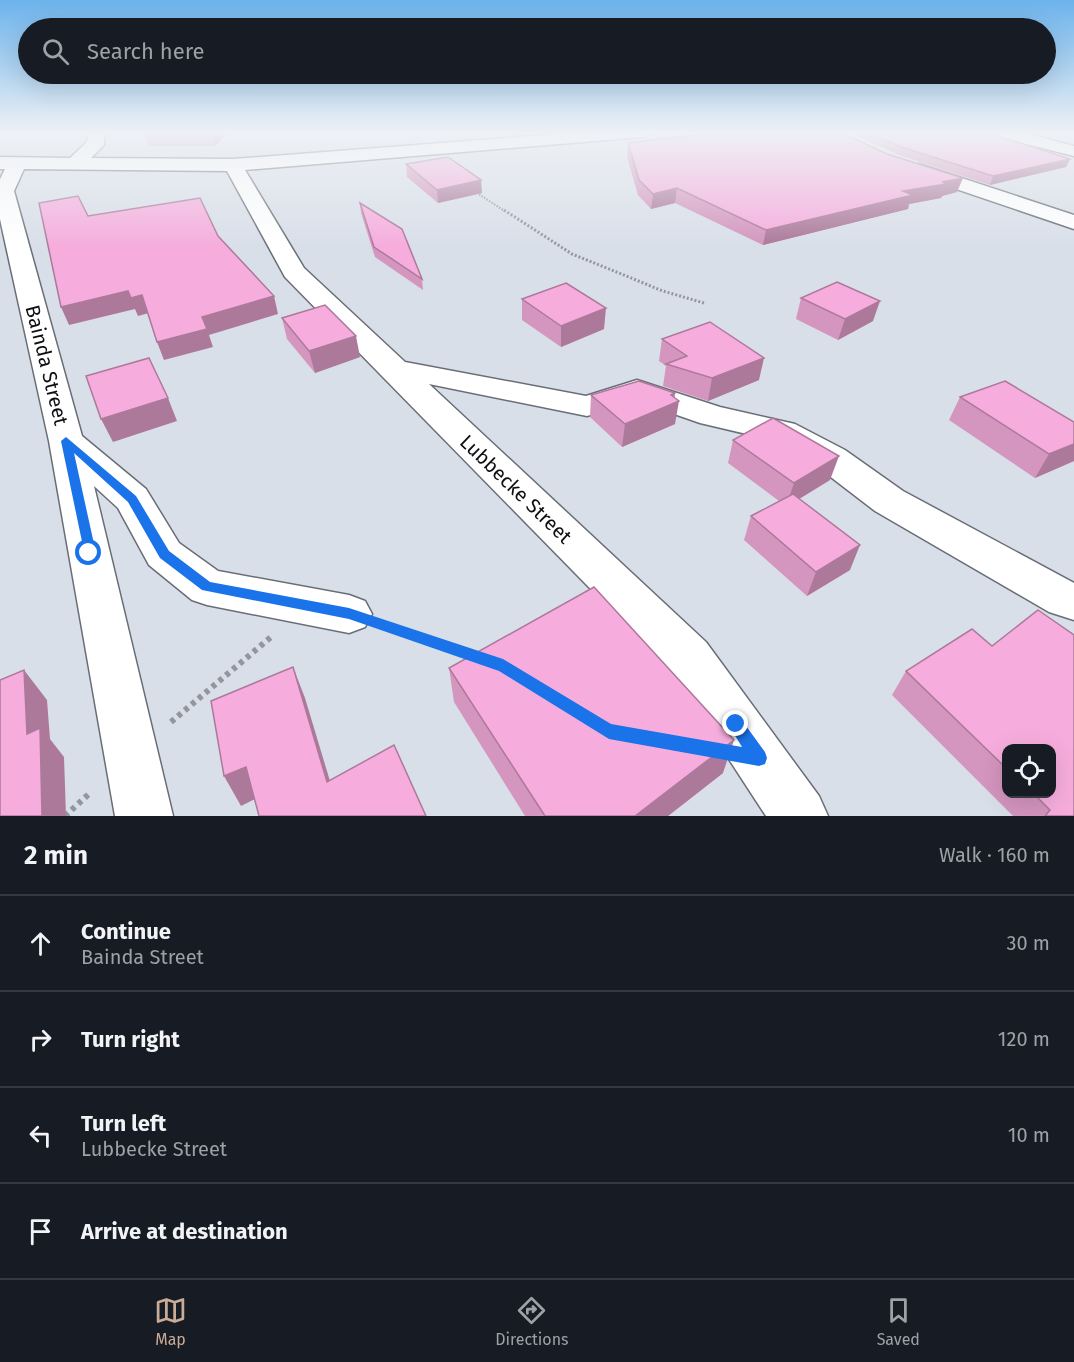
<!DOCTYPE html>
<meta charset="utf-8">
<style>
:root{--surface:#171b24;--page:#20242c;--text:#f1f3f6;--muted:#9ea1a6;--line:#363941;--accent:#c9ab98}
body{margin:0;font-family:"Fira Sans",sans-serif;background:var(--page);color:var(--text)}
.controls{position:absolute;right:18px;bottom:18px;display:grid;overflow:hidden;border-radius:12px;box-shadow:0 6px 24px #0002}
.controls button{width:54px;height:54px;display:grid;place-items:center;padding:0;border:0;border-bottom:2px solid var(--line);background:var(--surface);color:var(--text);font:30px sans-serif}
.stop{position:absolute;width:18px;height:18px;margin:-14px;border:4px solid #1a73e8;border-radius:50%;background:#fff}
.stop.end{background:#1a73e8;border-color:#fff;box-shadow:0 2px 6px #0008}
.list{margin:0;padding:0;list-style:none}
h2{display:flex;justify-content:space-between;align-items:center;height:78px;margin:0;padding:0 24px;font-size:26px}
h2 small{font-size:20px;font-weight:400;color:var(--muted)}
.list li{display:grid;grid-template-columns:39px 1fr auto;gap:18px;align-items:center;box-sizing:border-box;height:96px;padding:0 24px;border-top:2px solid var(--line)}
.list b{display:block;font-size:22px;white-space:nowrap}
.list p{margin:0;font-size:20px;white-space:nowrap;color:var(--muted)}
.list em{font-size:20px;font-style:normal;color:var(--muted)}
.icon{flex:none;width:33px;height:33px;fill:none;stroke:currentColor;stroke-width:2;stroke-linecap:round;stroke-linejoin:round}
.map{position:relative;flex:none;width:1074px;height:816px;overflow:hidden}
.search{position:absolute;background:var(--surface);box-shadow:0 6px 24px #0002;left:18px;right:18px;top:18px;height:66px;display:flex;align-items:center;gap:15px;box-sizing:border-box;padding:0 21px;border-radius:33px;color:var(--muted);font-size:22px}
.sheet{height:462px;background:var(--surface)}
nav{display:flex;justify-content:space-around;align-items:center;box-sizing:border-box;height:84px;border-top:2px solid var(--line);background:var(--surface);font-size:16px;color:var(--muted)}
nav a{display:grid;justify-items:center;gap:3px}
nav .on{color:var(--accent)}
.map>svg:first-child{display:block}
</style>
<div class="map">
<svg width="1074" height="816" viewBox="0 0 1074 816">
<rect width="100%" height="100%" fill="#d9dfe9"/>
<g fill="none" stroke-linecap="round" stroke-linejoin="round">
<!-- street casing -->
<g stroke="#696e76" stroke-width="3">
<g id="street">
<polygon points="90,132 108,132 104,137 104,145 91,158 233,159 583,132 651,132 643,137 245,170 304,268 405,362 586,396 637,380 720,407 795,424 845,450 903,491 1074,583 1074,620 1049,612 875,511 819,468 772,440 700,423 637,401 587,416 429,384 706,642 819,796 828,816 766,816 672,672 285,277 227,171 24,169 14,191 82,436 146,489 179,543 218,571 349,595 365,601 372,614 365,627 349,633 207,605 192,600 149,565 118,508 94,486 173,816 115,816 49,441 0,219 0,179 5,169 0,169 0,157 70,158 86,143"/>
<polygon points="992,132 1021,132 1074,146 1074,156 994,136"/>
<polygon points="919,164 1074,215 1074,229 912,174 910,170 912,166"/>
</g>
</g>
<!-- path-far2 -->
<polyline stroke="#92979e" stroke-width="2" stroke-dasharray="1.5 1.5" stroke-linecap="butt" points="474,191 506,212"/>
<!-- path-far1 -->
<polyline stroke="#92979e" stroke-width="3" stroke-dasharray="2 2" stroke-linecap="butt" points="504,210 572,254 663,291 704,303"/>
<!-- path -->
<g stroke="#92979e" stroke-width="6" stroke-dasharray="4.5 4.5" stroke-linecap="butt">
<polyline points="386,626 476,656"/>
<polyline points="171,722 271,637"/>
<polyline points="65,816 91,792"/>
</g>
<!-- street -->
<use href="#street" fill="#fff" fill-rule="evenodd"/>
</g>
<!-- wall -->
<g fill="#d495be" fill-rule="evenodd">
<polygon points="145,132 228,132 215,146 149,146"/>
<polygon points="861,132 986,132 1070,159 1066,167 990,185 899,155 859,137"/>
<polygon points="628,143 957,192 942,196 941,198 909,204 908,209 763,245 675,203 651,209 638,195 627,157"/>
<polygon points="406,164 482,193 438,203 407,177"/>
<polygon points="360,203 422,279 423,290 375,257 361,213"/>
<polygon points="801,298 873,321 838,340 796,319"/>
<polygon points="522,299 604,329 561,347 522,320"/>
<polygon points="282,318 360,357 315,373 287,339"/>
<polygon points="662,339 759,380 708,401 663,386 666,366 659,361"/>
<polygon points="591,395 675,398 675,424 622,447 590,417"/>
<polygon points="960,397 1074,422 1074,461 1035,478 949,420"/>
<polygon points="733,440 830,480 799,499 850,570 807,596 744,540 751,516 779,501 728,463"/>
<path d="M1038,610L1074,635V816H1013L892,695L906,671L972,629L992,646ZM1006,748H1052V794H1006Z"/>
<polygon points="449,668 723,773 668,816 525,816 454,702"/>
</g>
<!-- shaded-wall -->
<g fill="#ac799b">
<polygon points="211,132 228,132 215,146"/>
<polygon points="1070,159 1066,167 990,185 993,176"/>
<polygon points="963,178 957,192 942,196 941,198 909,204 908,209 763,245 766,230 903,191"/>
<polygon points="481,180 482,193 438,203 437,190"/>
<polygon points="677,188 675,203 651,209 653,194"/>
<polygon points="128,291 142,295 149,313 138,316 135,309 69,325 61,307"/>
<polygon points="274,296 278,314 209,335 213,347 164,360 157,342 202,317"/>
<polygon points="880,301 873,321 838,340 845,319"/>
<polygon points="606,308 604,329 561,347 561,326"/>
<polygon points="356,336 360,357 315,373 309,351"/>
<polygon points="764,358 759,380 708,401 712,378"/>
<polygon points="675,393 674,403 679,401 675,424 622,447 625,424 671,395"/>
<polygon points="168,398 177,421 113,442 101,419"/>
<polygon points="1074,444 1074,461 1035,478 1049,454"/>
<polygon points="839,456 830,480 786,507 794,483"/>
<polygon points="860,545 850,570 807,596 816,572"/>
<polygon points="293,667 305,698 339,811 327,782"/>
<polygon points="24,670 47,700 50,739 64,757 66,816 42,816 27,734"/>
<polygon points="734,740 723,773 668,816 635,816"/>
<polygon points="246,767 261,796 241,806 224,776"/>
</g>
<!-- building -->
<g fill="#f6addd" stroke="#ac799b" stroke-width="1.5">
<polygon points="732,132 840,132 887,154 963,178 943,182 946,184 903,191 913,195 766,230 677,188 653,194 639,180 628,143 705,134"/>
<polygon points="868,132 986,132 1070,159 993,176 901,147"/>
<polygon points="448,157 481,180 437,190 406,164"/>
<polygon points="78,196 88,216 200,198 218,236 274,296 202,317 207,329 157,342 142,295 131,298 128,291 61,307 39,203"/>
<polygon points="360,203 402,229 422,279 374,247"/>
<polygon points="837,282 880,301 845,319 801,298"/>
<polygon points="566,283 606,308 561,326 522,299"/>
<polygon points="325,305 356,336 309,351 282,318"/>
<polygon points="710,322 764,358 712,378 666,364 687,356 662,339"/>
<polygon points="149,358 168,398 101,419 86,376"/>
<polygon points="639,381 675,393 671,395 679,401 625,424 591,395"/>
<polygon points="1005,381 1074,422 1074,444 1049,454 960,397"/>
<polygon points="773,418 839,456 794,483 733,440"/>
<polygon points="793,494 860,545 816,572 751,516"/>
<polygon points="594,587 734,740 635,816 545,816 449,668"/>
<polygon points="1038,610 1074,635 1074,816 1045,816 1050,810 1034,794 1052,794 1052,748 1006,748 1006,768 906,671 972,629 992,646"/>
<polygon points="293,667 327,782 394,745 426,816 259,816 246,767 224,776 211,701"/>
<polygon points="24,670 27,734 40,728 42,816 0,816 0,680"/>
</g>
<!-- sky -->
<linearGradient id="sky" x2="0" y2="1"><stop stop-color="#6cb3ec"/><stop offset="0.54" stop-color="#eef1f5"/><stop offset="1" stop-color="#eef1f5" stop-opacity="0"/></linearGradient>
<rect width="1074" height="246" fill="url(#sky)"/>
<!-- route -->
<polygon fill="#1a73e8" points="66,437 136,496 169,551 210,582 349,608 503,659 611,724 742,747 728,724 730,719 736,717 741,719 765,752 767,758 765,764 759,766 609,739 499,671 349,619 202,590 160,558 128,502 74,453 96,553 94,556 85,556 61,441"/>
<g text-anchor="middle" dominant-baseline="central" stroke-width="6" stroke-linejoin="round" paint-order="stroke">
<!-- street labels -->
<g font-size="20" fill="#0d0f12" stroke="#fff">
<text transform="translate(47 365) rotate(76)">Bainda Street</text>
<text transform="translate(516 489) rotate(44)">Lubbecke Street</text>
</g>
</g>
</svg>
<div class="controls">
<button><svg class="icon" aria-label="locate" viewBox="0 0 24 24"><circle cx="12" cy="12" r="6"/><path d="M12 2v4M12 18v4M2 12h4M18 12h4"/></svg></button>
</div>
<div class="stop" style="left:89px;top:553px"></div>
<div class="stop end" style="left:736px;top:724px"></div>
<div class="search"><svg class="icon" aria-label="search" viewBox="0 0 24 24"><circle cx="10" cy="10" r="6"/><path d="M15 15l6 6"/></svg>Search here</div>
</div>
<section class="sheet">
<h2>2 min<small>Walk · 160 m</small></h2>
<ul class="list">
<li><svg class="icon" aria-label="ahead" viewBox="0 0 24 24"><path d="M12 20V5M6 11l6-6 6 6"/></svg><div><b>Continue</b><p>Bainda Street</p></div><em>30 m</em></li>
<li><svg class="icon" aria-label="right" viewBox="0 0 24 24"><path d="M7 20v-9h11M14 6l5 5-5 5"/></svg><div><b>Turn right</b></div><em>120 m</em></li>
<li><svg class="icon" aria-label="left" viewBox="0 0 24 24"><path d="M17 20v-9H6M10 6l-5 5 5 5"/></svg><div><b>Turn left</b><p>Lubbecke Street</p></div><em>10 m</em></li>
<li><svg class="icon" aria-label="arrive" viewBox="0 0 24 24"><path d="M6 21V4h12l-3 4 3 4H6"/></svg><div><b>Arrive at destination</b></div></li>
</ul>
</section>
<nav>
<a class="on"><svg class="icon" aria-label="map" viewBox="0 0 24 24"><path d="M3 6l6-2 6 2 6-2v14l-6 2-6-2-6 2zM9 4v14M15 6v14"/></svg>Map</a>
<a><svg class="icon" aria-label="directions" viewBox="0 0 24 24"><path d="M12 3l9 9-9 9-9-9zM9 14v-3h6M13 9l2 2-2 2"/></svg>Directions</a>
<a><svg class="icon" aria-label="saved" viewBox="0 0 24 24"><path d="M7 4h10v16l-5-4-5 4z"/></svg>Saved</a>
</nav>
